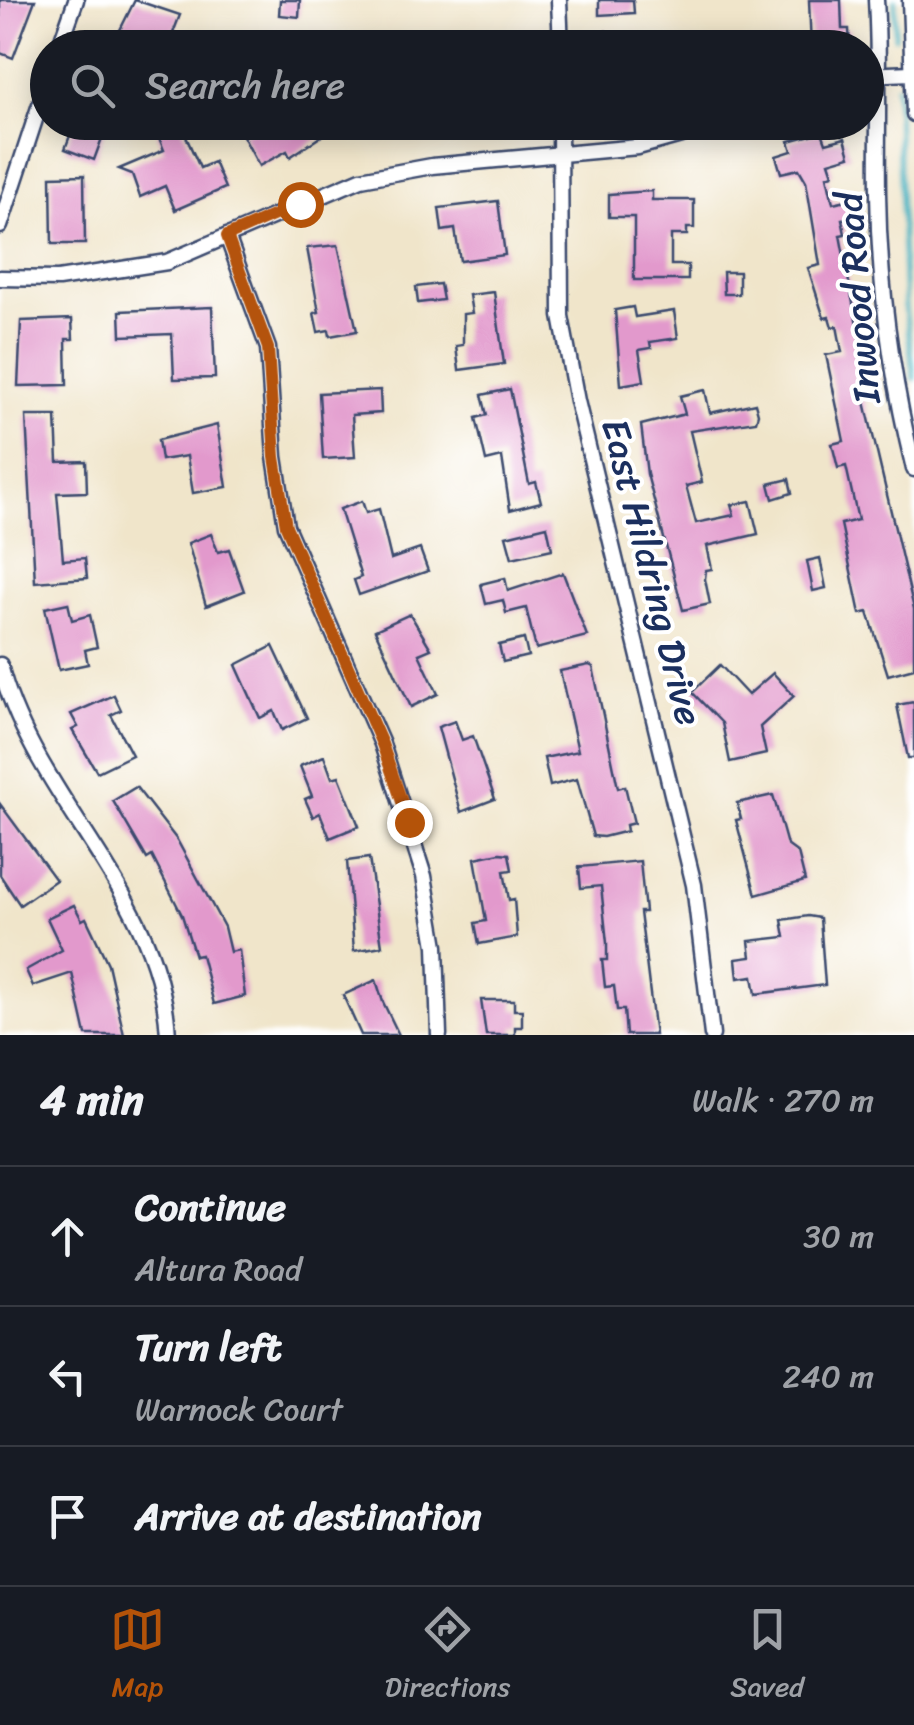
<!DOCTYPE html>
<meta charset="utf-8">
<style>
:root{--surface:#171b24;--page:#20242c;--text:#f1f3f6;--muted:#9ea1a6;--line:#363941;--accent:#b45309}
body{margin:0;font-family:Sriracha,sans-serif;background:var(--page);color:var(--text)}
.stop{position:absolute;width:30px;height:30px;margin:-22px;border:8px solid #b45309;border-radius:50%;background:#fff}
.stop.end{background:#b45309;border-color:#fff;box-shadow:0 2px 10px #0008}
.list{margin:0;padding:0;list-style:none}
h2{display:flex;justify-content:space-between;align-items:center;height:130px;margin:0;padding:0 40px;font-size:42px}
h2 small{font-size:32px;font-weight:400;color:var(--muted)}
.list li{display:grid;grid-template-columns:65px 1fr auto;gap:30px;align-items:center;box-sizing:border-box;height:140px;padding:0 40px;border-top:2px solid var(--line)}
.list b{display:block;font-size:38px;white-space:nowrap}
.list p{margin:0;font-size:32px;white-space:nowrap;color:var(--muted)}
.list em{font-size:32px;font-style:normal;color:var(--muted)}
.icon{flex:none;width:55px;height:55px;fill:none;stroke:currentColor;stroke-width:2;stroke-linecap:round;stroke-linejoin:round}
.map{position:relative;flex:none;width:914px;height:1035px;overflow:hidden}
.search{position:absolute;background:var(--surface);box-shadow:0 5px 25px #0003;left:30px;right:30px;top:30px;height:110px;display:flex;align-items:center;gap:25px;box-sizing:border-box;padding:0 35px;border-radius:55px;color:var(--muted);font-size:38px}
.sheet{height:550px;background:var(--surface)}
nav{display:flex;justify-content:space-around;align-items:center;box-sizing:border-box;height:140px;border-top:2px solid var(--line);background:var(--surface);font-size:28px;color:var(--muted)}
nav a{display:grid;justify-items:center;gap:5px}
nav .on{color:var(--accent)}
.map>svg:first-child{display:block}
</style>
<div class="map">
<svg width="914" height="1035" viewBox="0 0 914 1035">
<rect width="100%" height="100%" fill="#fff"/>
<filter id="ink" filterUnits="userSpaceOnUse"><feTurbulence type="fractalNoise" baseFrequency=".01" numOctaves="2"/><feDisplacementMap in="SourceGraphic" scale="20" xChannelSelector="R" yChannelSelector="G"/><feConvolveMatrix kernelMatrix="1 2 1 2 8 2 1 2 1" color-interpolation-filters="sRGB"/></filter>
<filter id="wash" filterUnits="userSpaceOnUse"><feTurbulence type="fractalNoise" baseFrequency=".0048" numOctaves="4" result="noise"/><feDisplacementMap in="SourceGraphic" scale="40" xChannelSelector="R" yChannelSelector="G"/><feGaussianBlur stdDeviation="2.25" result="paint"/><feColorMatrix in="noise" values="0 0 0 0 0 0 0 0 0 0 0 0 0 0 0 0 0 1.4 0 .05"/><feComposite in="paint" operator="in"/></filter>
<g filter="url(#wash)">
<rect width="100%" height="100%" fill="#f0e5ca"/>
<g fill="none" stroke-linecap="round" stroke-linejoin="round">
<!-- stream -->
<g stroke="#43b1bf" stroke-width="5">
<polyline points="895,0 895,37"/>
<polyline points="896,86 905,307 914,379"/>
</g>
</g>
<g id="blocks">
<!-- building -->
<g fill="#e299cc">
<polygon points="0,0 35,0 13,58 0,53"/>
<polygon points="135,0 180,15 173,33 208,48 111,48"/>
<polygon points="280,0 300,0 299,17 279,15"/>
<polygon points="599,0 633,0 634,13 599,15"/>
<polygon points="809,0 841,0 842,29 849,29 850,48 811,48"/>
<polygon points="606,31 648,45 647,48 600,48"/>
<polygon points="75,122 108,122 94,160 65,149"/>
<polygon points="281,122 316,122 323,135 290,157 287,151 259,166 242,134 257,126 261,133"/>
<polygon points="180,123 200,168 214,162 225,188 175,210 165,186 140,197 132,174 119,169 164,150 157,133"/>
<polygon points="822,132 826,143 845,138 850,156 829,162 833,174 827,176 833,203 851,199 855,216 842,219 845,234 840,235 869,388 862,389 914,609 914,668 888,675 868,612 860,614 841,524 858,520 846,466 838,468 832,444 844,441 826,355 842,352 837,326 832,327 829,317 824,318 808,268 820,265 806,181 799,169 781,173 776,156 792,151 789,141"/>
<polygon points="84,175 85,244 52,244 51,176"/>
<polygon points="652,191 652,200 694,200 694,228 687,228 687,235 671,235 671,265 688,265 688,280 634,280 634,217 609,217 609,194"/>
<polygon points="498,201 505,255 460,261 455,229 442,231 439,208"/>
<polygon points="338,245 357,331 330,336 329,330 318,332 314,313 319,312 307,248"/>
<polygon points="723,272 739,272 739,294 724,294"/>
<polygon points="440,284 443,300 418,303 416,287"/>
<polygon points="494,292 504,364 459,370 456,346 463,345 463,314 472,313 469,295"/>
<polygon points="212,307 215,378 174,379 172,334 121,336 120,311"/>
<polygon points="633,307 635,317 674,311 678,338 650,342 651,348 639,350 644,381 621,385 615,310"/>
<polygon points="72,319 73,339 66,339 67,385 18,386 21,321"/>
<polygon points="510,389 529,484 536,482 541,502 510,510 502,457 486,461 476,418 487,415 482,395"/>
<polygon points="380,390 381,413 352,415 355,457 323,459 319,393"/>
<polygon points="705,390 710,413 755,403 758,414 756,421 690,431 702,482 686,486 696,523 734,515 731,505 750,501 758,534 707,546 712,569 706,570 705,579 710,604 683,610 647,474 641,425 685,414 680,396"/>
<polygon points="26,416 56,416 58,462 86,461 87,492 57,493 63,560 85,558 87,578 35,582"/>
<polygon points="217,425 227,487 193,493 187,456 161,460 158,440"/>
<polygon points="789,479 792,493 773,499 769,484"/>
<polygon points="362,501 366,513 379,509 391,559 420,549 428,571 359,595 354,580 361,577 340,509"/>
<polygon points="547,526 552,549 512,558 506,536"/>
<polygon points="211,534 218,552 229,549 244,591 206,606 188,543"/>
<polygon points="820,558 826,588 813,591 807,561"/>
<polygon points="563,573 587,636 536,649 526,608 506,613 503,600 486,604 481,584 505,578 508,591"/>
<polygon points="68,603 72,620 90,615 97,647 85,650 88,664 59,670 45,608"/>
<polygon points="410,614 431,649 419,654 438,694 411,707 375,630"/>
<polygon points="524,639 528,656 503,662 499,645"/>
<polygon points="273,646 307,718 282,730 274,711 260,718 236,665"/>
<polygon points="589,665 593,667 618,788 625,786 634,823 626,825 627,831 603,837 593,836 577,779 550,786 544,758 578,751 560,671"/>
<polygon points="720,665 748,695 773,673 794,696 760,727 766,754 730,762 722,723 692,692"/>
<polygon points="114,695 121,710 111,715 132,755 97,772 72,730 78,727 71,714"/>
<polygon points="914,702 914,758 908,758 897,705"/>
<polygon points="455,721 462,740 473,736 495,799 461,812 438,727"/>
<polygon points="324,756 332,778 339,776 359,826 330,838 320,813 313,817 305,799 312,796 300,766"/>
<polygon points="136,787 177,840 224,927 230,952 239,950 245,996 214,1004 201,955 195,956 182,915 152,856 147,859 113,801"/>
<polygon points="773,795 787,845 798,853 805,881 756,895 736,820 741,819 737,803"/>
<polygon points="0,804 56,880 20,905 0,875"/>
<polygon points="500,853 509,854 512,870 504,871 509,900 514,899 517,937 479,944 475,923 486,921 475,858"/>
<polygon points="369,858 382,946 354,951 347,861"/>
<polygon points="640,861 645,912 640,912 655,1035 626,1035 624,1010 617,1010 614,986 605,987 602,960 607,960 607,943 601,886 581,888 579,867"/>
<polygon points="74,905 82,920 86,918 108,964 124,1035 86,1035 72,973 33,986 26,970 62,950 47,918"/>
<polygon points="808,916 820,918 825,985 756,994 753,976 738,978 736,959 751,957 749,941 785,937 782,920"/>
<polygon points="376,980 383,1002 399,1035 361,1035 343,995"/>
<polygon points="481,1000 514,1000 514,1010 522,1010 522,1027 515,1027 515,1035 486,1035"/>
</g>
</g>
</g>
<g filter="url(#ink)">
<use href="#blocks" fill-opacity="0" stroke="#3b4a6e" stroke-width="2.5"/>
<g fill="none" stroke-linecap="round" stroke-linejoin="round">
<!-- street casing -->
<g stroke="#3b4a6e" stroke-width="19">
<g id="street">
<polyline points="559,0 561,48"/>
<path d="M876,0C880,65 877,128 878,193C879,286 892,379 914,469"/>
<polyline points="910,0 914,114"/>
<polyline points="59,48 76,0"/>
<polyline points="866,75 911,73"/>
<polyline points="560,122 561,316 577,401 694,885 712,1035"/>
<polyline points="0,226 48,80"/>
<polyline points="227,236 268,348 275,457 286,526 382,744 424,876 436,946 439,1035"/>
<polyline points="0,278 58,279 167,262 361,179 432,166 638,147 727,122"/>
<path d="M0,665C34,799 161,893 168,1035"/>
</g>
</g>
<!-- street -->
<use href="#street" stroke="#fff" stroke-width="14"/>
</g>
</g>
<g fill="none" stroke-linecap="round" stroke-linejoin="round" filter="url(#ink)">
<!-- route -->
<polyline stroke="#b45309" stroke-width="12" points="300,204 227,236 268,348 275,457 286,526 382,744 409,822"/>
</g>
<g text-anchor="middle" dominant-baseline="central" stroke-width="8" stroke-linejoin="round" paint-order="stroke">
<!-- street labels -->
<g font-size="38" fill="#1b2f5e" stroke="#fff">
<text transform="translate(858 298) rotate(-95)">Inwood Road</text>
<text transform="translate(652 572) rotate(76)">East Hildring Drive</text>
</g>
</g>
</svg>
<div class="stop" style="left:300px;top:204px"></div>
<div class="stop end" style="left:409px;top:822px"></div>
<div class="search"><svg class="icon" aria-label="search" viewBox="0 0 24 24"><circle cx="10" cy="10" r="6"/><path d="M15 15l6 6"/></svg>Search here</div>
</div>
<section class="sheet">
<h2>4 min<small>Walk · 270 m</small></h2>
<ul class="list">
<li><svg class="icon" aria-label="ahead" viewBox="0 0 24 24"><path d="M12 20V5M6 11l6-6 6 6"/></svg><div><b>Continue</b><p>Altura Road</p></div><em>30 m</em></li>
<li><svg class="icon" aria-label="left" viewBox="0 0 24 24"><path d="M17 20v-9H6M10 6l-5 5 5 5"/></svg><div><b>Turn left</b><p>Warnock Court</p></div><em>240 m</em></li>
<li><svg class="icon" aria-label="arrive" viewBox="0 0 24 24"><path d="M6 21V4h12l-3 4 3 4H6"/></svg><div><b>Arrive at destination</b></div></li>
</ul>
</section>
<nav>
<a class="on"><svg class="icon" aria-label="map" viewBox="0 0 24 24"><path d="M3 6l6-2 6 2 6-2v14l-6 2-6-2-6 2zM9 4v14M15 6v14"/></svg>Map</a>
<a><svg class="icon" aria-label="directions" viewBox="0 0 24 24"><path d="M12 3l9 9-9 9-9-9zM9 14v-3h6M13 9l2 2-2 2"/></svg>Directions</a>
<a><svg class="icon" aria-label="saved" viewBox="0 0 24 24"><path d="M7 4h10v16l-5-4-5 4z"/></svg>Saved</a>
</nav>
